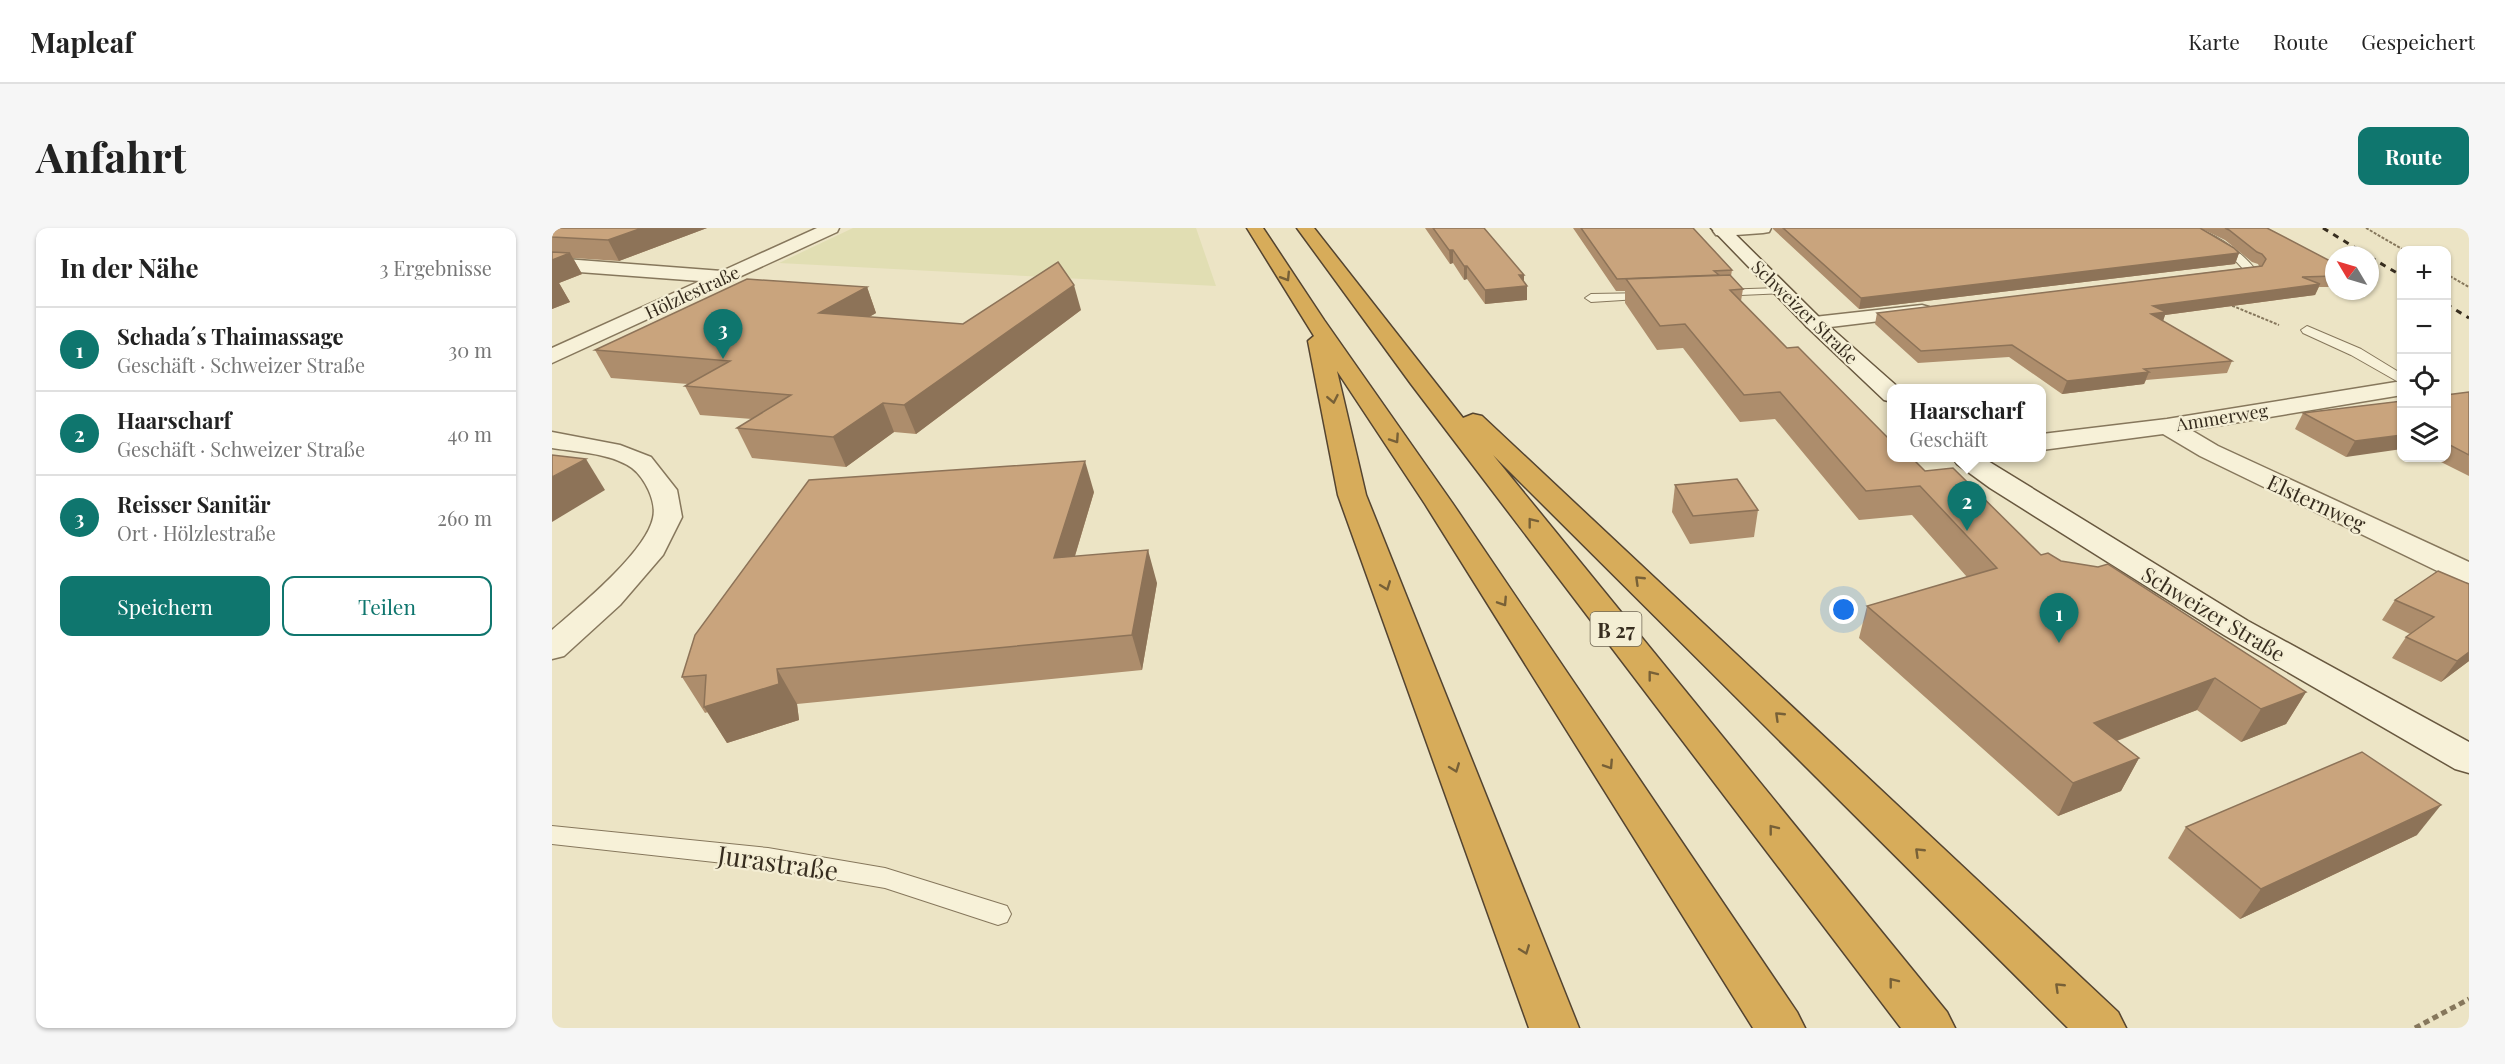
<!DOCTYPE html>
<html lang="de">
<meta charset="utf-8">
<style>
:root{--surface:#fff;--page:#f6f6f6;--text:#222;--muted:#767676;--line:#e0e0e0;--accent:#0f766e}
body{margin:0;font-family:"Playfair Display",serif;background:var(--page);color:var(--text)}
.controls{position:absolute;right:18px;top:18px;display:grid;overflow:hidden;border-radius:12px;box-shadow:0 2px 4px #0004}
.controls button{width:54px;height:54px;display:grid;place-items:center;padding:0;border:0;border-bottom:2px solid var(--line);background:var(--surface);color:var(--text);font:30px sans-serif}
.compass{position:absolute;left:1773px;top:18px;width:54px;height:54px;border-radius:50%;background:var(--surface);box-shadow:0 2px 4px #0004;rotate:308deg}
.you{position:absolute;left:1292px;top:382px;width:21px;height:21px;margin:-15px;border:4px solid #fff;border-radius:50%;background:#1a73e8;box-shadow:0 0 0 9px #1a73e833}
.badge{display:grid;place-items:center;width:39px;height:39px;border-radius:50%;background:var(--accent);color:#fff;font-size:20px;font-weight:700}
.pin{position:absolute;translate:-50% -50px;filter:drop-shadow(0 2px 3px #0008)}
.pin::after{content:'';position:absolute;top:32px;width:21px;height:18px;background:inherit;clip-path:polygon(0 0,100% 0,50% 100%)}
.popup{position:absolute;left:1335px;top:156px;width:159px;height:78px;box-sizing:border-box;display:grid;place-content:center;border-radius:12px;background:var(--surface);filter:drop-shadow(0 2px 4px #0005);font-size:20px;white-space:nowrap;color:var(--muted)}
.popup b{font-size:22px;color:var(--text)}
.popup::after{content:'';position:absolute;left:50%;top:100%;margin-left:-12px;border:12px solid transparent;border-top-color:var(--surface)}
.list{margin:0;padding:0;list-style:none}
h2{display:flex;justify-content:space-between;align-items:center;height:78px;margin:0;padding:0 24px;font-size:26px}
h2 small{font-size:20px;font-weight:400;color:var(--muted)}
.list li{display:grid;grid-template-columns:39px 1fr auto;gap:18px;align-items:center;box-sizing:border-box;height:84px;padding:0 24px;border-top:2px solid var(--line)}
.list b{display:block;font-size:22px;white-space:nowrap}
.list p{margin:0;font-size:20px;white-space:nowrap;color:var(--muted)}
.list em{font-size:20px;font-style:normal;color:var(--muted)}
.actions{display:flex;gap:12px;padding:18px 24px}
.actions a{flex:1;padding:14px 0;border:2px solid var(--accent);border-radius:12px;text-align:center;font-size:21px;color:var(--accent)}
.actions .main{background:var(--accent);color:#fff}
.icon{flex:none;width:33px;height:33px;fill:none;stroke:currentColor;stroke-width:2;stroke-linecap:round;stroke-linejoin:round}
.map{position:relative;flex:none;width:1917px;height:800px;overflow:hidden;border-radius:12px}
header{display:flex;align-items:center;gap:36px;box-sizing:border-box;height:84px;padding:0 30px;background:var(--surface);border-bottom:2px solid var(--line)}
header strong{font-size:28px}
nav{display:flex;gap:33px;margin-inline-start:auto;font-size:21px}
.intro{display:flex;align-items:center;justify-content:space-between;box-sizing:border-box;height:144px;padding:0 36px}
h1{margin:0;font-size:42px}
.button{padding:15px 27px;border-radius:12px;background:var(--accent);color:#fff;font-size:21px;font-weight:700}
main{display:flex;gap:36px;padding:0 36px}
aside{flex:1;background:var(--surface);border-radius:12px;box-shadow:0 2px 4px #0004}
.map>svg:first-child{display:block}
</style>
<header>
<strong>Mapleaf</strong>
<nav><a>Karte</a><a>Route</a><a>Gespeichert</a></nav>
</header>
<div class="intro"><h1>Anfahrt</h1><a class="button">Route</a></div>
<main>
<aside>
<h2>In der Nähe<small>3 Ergebnisse</small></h2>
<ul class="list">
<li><span class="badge">1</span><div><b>Schada´s Thaimassage</b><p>Geschäft · Schweizer Straße</p></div><em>30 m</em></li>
<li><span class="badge">2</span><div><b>Haarscharf</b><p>Geschäft · Schweizer Straße</p></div><em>40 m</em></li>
<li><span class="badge">3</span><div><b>Reisser Sanitär</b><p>Ort · Hölzlestraße</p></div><em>260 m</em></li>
</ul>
<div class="actions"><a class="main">Speichern</a><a>Teilen</a></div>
</aside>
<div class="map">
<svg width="1917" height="800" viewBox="0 0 1917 800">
<rect width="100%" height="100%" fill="#ece4c5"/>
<!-- farmland -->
<polygon fill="#e1deb3" points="301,0 644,0 664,58 227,35"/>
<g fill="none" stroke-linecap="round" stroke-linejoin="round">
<!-- lane casing -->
<g stroke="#86775c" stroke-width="2">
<g id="lane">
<path d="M1632,0C1658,0 1688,22 1704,42L1698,45L1694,44L1679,28Z"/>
<polygon points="1229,60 1235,63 1233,65 1166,68 1160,65 1166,62"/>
<polygon points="1098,65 1102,66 1102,70 1039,74 1033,70 1039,66"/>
<polygon points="1755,98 1809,121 1850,146 1850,156 1799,127 1751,105 1749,102"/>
<polygon points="0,598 216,620 333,640 455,678 459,686 455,694 446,697 333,660 216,640 0,616"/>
</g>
</g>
<!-- street casing -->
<g stroke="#86775c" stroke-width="3">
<g id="street">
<polygon points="265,0 287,0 285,4 0,135 0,120 148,53 0,42 0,30 170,43"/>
<polygon points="1164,0 1219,0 1217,4 1211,5 1170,8 1164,7 1161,3"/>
<polygon points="1370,77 1377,79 1380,83 1377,87 1262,101 1255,99 1252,95 1255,91 1262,89"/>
<polygon points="1850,153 1850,167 1639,202 1666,218 1917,334 1917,355 1906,353 1648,228 1611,206 1490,222 1490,206 1615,191"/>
<path d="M0,204L68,217L99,229L125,262L130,289L111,327L68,377L12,428L0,431V402C27,379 94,324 101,290C105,274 93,250 80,240C59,225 25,224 0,220Z"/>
</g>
</g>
<!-- secondary casing -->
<g stroke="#68583f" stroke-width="3">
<g id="secondary">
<polygon points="1159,0 1177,0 1269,91 1347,160 1340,160 1340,174 1332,172 1255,99"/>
<polygon points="1401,230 1431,230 1696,393 1917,514 1917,545 1903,541 1672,407 1438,260 1405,236"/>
</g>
</g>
<!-- highway casing -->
<g stroke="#544430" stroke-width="3">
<g id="highway">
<polygon points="695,0 711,0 772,92 901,276 1245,784 1253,800 1201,800 873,276 785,143 814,267 1027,800 977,800 786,267 756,113 762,108"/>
<polygon points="745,0 762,0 911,190 921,186 930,188 1566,784 1574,800 1516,800 941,227 1395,784 1403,800 1349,800 859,156"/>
</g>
</g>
<!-- path-far1 -->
<g stroke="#86775c" stroke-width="2" stroke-dasharray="3 1.5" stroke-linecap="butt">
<polyline points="1814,0 1852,22"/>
<polyline points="1894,46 1917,59"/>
<polyline points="1676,76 1727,97"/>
</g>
<!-- path -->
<polyline stroke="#86775c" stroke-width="5" stroke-dasharray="6 4" stroke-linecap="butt" points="1863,800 1917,771"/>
<!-- lane -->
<use href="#lane" fill="#f7f1d8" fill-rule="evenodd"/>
<!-- street -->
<use href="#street" fill="#f7f1d8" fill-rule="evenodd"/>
<!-- secondary -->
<use href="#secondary" fill="#f7f1d8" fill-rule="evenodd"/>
<!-- highway -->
<use href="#highway" fill="#d7ac5a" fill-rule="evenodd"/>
<!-- rail -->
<g stroke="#372d1f" stroke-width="3" stroke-dasharray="6 6" stroke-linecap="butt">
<polyline points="1771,0 1815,27"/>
<polyline points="1818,29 1850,48"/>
<polyline points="1894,76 1917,90"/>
</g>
</g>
<!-- wall -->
<g fill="#ad8d6c">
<polygon points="0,0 155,0 67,33 21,30 30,46 7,55 18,74 0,81"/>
<polygon points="873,0 932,0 975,58 975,72 933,76 915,51 912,52 901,35 898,36"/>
<polygon points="1021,0 1141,0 1180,42 1179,48 1191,61 1189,73 1340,230 1373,243 1489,327 1509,333 1754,464 1734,496 1689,514 1645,482 1565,513 1587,530 1569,563 1506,588 1307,410 1315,378 1415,349 1360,287 1307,292 1223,191 1188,194 1131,120 1105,122 1073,75 1073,63 1064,63"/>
<polygon points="1221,0 1715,0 1782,35 1782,59 1767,59 1763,67 1613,87 1611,93 1680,133 1675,145 1594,152 1592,156 1510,166 1457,129 1366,135 1323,96 1325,85 1707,38 1706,36 1700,34 1673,12 1650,1 1687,25 1683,36 1307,81 1221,1"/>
<polygon points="315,59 324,85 317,89 411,96 529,82 364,206 342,204 294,239 200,230 185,200 200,191 148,187 133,158 136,156 59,150 43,122"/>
<polygon points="1917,164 1917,248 1881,230 1894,230 1894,167"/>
<polygon points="1850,173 1794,229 1743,201 1751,185"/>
<polygon points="1123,257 1206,282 1202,309 1138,316 1120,284"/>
<polygon points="542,264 523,328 605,355 590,442 245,476 247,492 175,515 156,484 153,485 130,449"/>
<polygon points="1886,343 1917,433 1889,454 1840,430 1854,409 1858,406 1830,392 1843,372"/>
<polygon points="1634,599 1865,607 1688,691 1616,630"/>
</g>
<!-- shaded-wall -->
<g fill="#8d7358">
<polygon points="90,0 155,0 67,33 56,12"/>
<polygon points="897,22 901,22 901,35 898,36"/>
<polygon points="18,25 30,46 7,55 18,74 0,81 0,32"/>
<polygon points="1687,25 1683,36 1307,81 1309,70"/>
<polygon points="912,38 915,38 915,51 912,52"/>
<polygon points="967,47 972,47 972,58 975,58 975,72 933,76 933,62"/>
<polygon points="1768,56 1763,67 1613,87 1610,96 1594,98 1601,78"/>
<polygon points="522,57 529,82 364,206 352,177"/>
<polygon points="315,59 324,85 278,112 267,85"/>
<polygon points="1597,144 1592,156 1510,166 1515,153"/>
<polygon points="331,175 342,204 294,239 281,209"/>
<polygon points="1850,207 1850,221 1794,229 1803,213"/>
<polygon points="34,231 53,262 0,294 0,249"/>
<polygon points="533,233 542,264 512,364 502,330"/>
<polygon points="596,322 605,355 590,442 580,407"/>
<polygon points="1917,424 1917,433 1889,454 1905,433"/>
<polygon points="225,441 245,476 247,492 175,515 152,479"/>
<polygon points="1663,450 1645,482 1527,527 1542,495"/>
<polygon points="1754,464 1734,496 1689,514 1709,481"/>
<polygon points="1587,530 1569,563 1506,588 1521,555"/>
<polygon points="1889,577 1865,607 1688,691 1709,661"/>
</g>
<!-- building -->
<g fill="#c9a47d" stroke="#8d7358" stroke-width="1.5">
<polygon points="0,0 90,0 56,12 0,9"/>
<polygon points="881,0 932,0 972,47 967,47 975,58 933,62 915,38 912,38 901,22 897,22"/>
<polygon points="1029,0 1141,0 1180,42 1162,43 1167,47 1065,51"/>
<polygon points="1231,0 1648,0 1682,20 1687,25 1309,70"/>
<polygon points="1673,0 1715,0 1782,35 1782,48 1750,49 1768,56 1601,78 1614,84 1599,86 1680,133 1592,141 1597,144 1515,153 1460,117 1369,123 1325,85 1710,38 1714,31 1710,26 1705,24 1677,2"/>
<polygon points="0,24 18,25 0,32"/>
<polygon points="506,34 522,57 352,177 331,175 281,209 185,200 239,167 133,158 178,133 43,122 195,51 315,59 267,85 411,96"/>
<polygon points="1178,47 1191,61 1178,62 1235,120 1246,119 1340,214 1340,230 1360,230 1373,243 1401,240 1489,327 1496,325 1509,333 1546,339 1556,336 1754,464 1709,481 1663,450 1542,495 1587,530 1521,555 1315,378 1445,340 1368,258 1314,263 1228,164 1192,167 1133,96 1108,98 1074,51"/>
<polygon points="1917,164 1917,227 1894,215 1894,167"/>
<polygon points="1850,173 1850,207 1803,213 1751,185"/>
<polygon points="0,227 34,231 0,249"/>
<polygon points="533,233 502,330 596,322 580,407 225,441 227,456 152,479 154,447 130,449 143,407 257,252"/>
<polygon points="1185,251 1206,282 1141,288 1123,257"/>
<polygon points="1886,343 1917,356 1917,424 1905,433 1854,409 1882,389 1843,372"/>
<polygon points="1810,524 1889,577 1709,661 1634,599"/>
</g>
<!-- one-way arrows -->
<defs><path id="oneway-chevron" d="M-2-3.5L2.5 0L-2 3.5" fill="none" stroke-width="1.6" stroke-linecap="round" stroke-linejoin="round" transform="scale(1.5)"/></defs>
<g stroke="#776037">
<use href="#oneway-chevron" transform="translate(734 49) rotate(58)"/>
<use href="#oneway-chevron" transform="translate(781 171) rotate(79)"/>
<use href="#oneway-chevron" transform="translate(843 211) rotate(56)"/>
<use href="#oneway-chevron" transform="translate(980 294) rotate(-128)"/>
<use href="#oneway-chevron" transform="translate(1087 352) rotate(-136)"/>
<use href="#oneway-chevron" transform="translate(834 358) rotate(69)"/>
<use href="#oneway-chevron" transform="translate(951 374) rotate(57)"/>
<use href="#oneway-chevron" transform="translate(1100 447) rotate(-128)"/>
<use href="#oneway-chevron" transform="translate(1227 488) rotate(-136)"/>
<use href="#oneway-chevron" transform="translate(1057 537) rotate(57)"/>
<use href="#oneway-chevron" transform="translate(903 540) rotate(69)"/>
<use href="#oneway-chevron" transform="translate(1221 601) rotate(-128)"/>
<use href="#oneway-chevron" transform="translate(1367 624) rotate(-136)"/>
<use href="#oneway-chevron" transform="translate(973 722) rotate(69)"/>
<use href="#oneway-chevron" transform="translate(1341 754) rotate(-128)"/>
<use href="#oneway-chevron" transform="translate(1507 759) rotate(-136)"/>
</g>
<g text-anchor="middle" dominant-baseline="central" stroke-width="4.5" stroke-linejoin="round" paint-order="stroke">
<!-- far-street labels -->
<g font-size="18" fill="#372d1f" stroke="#f4eed4">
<text transform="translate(140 64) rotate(-25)">Hölzlestraße</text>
<text transform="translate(1253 84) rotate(44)">Schweizer Straße</text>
<text transform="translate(1670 189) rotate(-9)">Ammerweg</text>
</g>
<!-- shield labels -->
<rect fill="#f4eed4" stroke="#706755" stroke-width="1.5" x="1038.5" y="384" width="51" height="34" rx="4.5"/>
<g font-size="20" font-weight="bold" fill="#372d1f">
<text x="1064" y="401">B 27</text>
</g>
<!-- street labels -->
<g font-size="21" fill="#372d1f" stroke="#f4eed4">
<text transform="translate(1765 274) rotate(25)">Elsternweg</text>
<text transform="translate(1662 385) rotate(31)">Schweizer Straße</text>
</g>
<!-- near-street labels -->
<g font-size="26" fill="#372d1f" stroke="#f4eed4">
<text transform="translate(226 634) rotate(8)">Jurastraße</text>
</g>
</g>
</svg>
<div class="controls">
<button>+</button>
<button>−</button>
<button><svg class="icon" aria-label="locate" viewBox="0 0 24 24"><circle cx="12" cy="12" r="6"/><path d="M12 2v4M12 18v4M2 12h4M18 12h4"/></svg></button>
<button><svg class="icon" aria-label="layers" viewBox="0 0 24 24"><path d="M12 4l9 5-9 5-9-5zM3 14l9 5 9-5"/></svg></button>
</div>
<svg class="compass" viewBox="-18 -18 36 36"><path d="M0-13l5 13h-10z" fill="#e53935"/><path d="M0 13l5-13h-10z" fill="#767676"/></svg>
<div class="you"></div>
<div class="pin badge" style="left:1507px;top:415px">1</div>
<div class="pin badge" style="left:1415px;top:303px">2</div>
<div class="popup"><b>Haarscharf</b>Geschäft</div>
<div class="pin badge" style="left:171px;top:131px">3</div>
</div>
</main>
